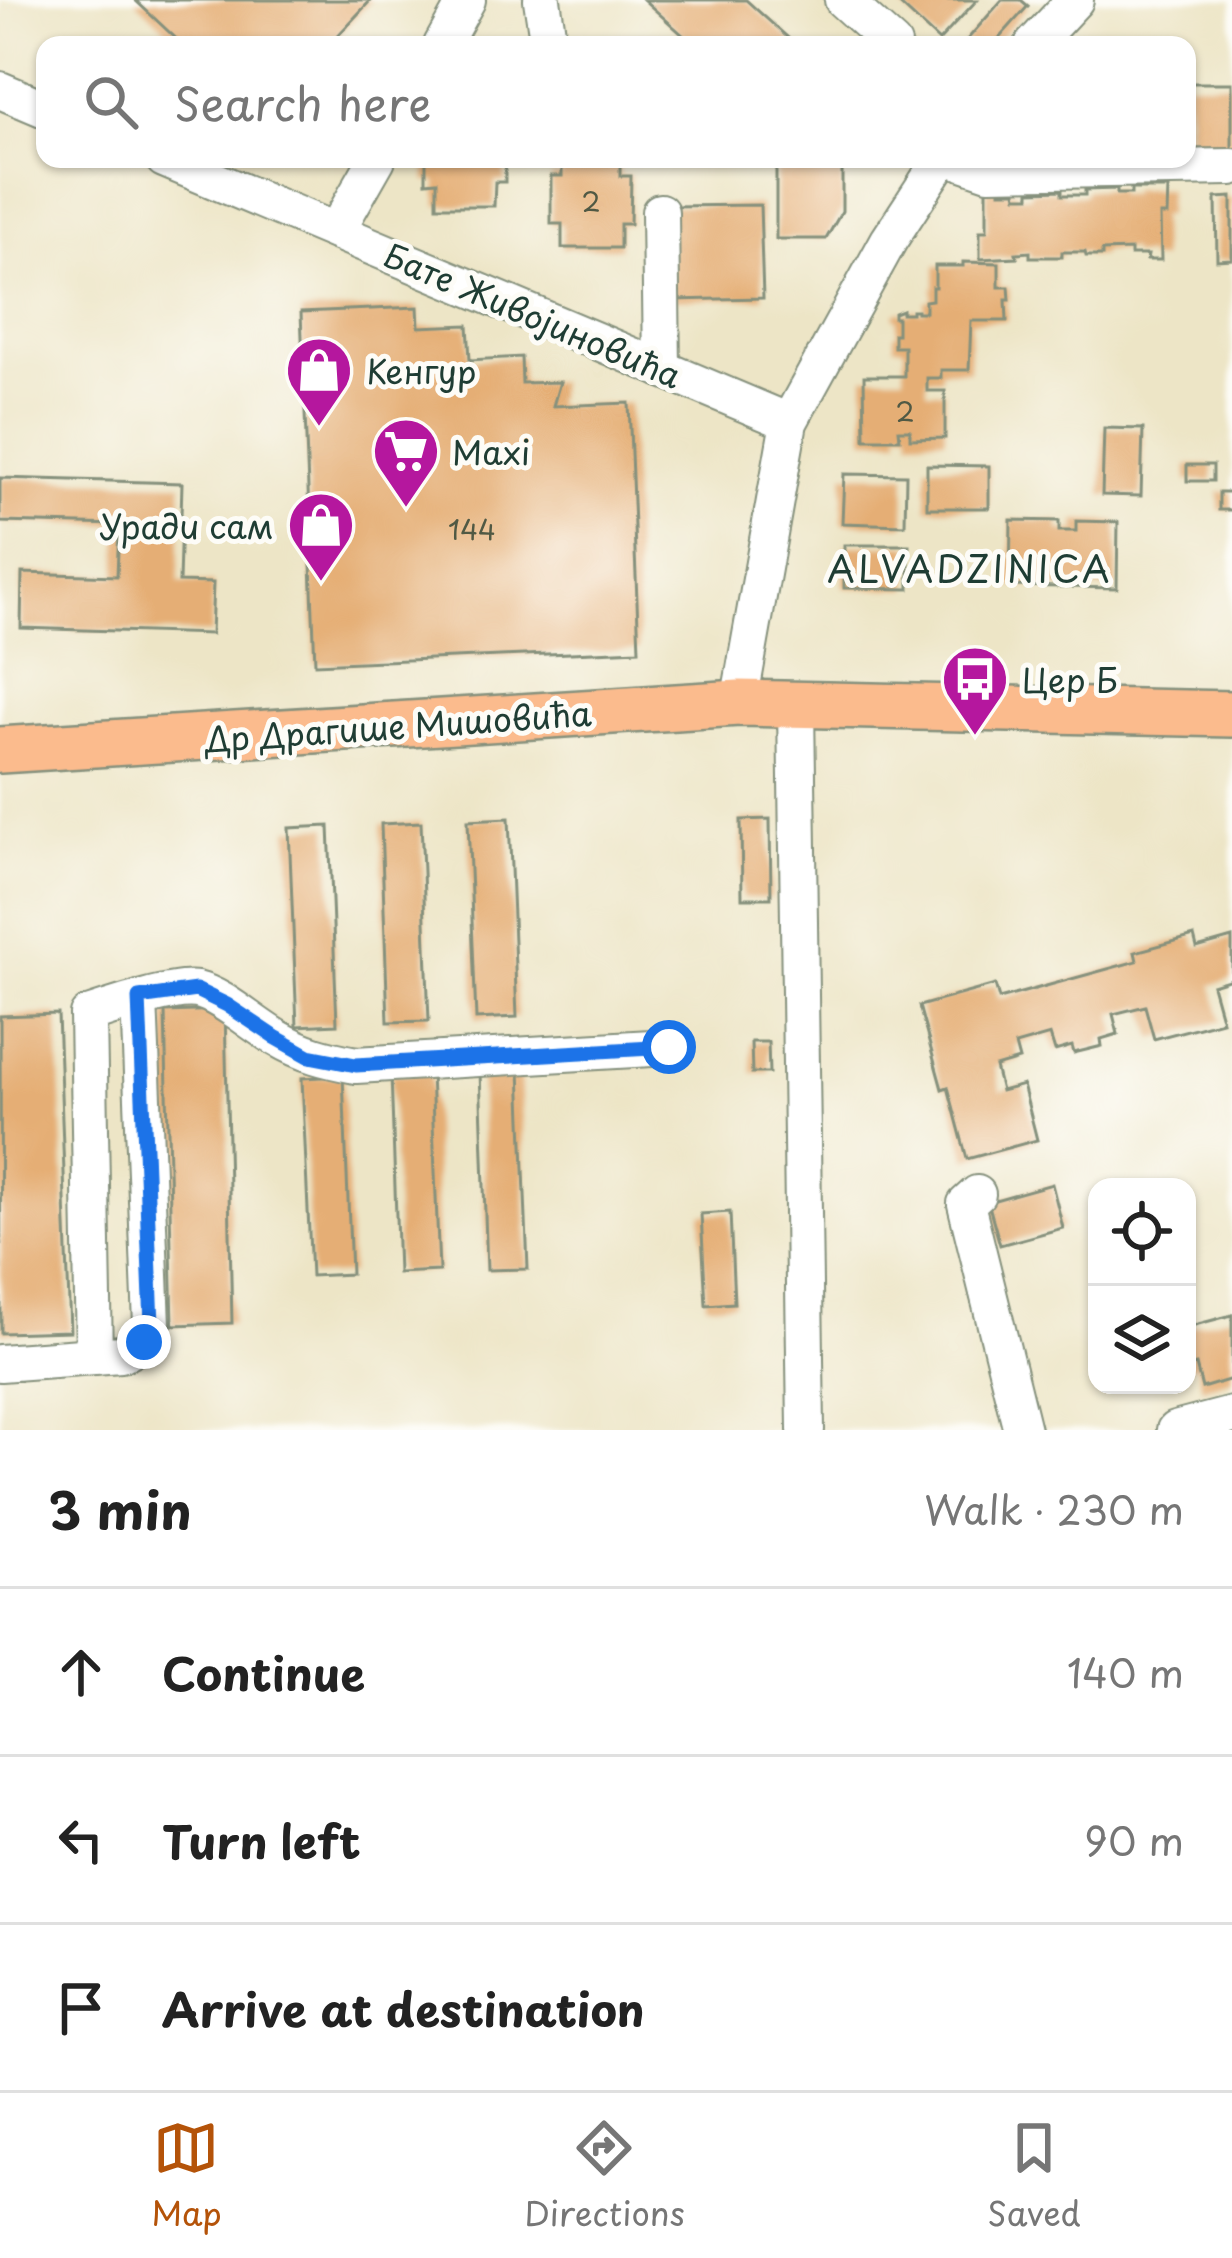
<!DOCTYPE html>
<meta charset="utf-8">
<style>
:root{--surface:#fff;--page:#f2f2f2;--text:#222;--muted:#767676;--line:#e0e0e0;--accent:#b45309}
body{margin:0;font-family:"Playpen Sans",sans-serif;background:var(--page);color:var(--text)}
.controls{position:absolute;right:36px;bottom:36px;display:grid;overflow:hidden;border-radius:24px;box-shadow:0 3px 9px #0004}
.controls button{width:108px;height:108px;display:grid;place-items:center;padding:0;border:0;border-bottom:3px solid var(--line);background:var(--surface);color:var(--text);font:60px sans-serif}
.stop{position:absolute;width:36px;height:36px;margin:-27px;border:9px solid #1a73e8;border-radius:50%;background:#fff}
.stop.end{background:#1a73e8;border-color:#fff;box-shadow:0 3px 12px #0008}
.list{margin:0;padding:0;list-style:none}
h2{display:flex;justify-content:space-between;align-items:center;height:156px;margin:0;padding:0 48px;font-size:51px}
h2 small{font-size:39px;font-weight:400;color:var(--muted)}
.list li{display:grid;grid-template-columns:78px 1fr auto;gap:36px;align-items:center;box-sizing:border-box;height:168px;padding:0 48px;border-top:3px solid var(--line)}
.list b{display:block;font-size:45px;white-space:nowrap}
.list em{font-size:39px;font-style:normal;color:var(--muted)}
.icon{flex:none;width:66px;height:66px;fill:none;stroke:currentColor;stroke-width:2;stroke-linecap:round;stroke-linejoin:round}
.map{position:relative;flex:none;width:1232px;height:1430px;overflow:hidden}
.search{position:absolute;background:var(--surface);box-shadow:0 3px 9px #0004;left:36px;right:36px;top:36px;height:132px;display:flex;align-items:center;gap:30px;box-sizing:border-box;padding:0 42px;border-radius:24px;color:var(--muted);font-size:45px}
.sheet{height:660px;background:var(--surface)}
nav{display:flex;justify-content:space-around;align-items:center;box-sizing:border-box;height:168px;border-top:3px solid var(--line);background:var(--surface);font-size:33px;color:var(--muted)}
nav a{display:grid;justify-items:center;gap:6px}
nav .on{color:var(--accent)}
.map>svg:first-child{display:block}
</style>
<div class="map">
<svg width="1232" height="1430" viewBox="0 0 1232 1430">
<rect width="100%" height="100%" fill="#fdfcf7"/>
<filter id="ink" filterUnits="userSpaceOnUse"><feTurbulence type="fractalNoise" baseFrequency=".00833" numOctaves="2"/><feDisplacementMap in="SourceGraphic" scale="24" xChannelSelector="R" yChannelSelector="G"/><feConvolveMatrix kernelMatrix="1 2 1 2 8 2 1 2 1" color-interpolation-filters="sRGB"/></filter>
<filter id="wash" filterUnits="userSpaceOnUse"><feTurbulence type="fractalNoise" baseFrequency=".004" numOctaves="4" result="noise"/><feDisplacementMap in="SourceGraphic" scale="48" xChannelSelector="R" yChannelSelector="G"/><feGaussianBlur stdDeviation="2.7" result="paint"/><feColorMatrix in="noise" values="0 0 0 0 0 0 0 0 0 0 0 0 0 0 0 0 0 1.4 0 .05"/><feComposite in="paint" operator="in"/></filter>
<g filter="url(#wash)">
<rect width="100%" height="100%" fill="#ede5c6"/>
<g id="blocks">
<!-- building -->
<g fill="#e5ae74">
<polygon points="135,0 371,0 329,45 183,45"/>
<polygon points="644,0 746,0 796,45 694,45"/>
<polygon points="895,0 977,0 939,41"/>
<polygon points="1002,0 1021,0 1028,6 993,45 969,45 965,42"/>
<polygon points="1187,83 1232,83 1232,149 1189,149"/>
<polygon points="426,159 505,159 505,182 495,182 494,206 437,206 437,181 426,182"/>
<polygon points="562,159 620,159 620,176 631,176 630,224 620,224 620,248 562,248 562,224 551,224 551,176 562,176"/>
<polygon points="776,159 842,159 842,211 826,239 776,239"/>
<polygon points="987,186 1000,186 1000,191 1016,191 1017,196 1030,196 1030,191 1062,190 1062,195 1085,195 1085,190 1117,189 1117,194 1131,194 1131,189 1168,189 1167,215 1160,215 1161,260 1147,260 1148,255 1131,255 1131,250 1102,251 1102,256 1086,256 1085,252 1062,252 1062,257 1030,257 1030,252 1016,253 1017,257 980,259 980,231 987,231"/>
<polygon points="1232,197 1232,259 1217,260 1216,198"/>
<polygon points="760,205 763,298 671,300 669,206"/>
<polygon points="963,262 999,263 999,287 1009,287 1010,300 1006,300 1007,321 971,321 969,370 941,370 941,378 927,378 927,391 945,391 945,438 910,439 910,430 899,430 900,439 865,439 864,376 904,376 904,347 894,347 894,334 897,334 897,318 894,318 894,313 902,310 902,313 912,313 912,310 917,310 917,312 925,312 925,301 932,300 932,287 935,287 935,266 963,266"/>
<polygon points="418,307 419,327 468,325 470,360 521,357 522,383 560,382 553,406 629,403 639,650 315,664 301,312"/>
<polygon points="1104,428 1143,429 1141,496 1102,495"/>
<polygon points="927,465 989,466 989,508 927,508"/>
<rect x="1187" y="465" width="26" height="16"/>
<polygon points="844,474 906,475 905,525 842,523"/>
<polygon points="0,478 182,483 179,582 213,583 211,634 21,628 22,573 117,576 119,525 0,522"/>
<rect x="1219" y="492" width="13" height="18"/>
<polygon points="1011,520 1059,521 1059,531 1076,531 1076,521 1118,522 1117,588 1010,586"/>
<polygon points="844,545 909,545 909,589 844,588"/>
<polygon points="509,818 517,1017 476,1019 468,820"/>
<polygon points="770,819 771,898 742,898 741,820"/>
<polygon points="421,822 429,1021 388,1022 381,824"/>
<polygon points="329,826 337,1024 297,1026 289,828"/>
<polygon points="1194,936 1197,948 1232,938 1232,979 1212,985 1222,1021 1154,1039 1145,1006 1113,1014 1118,1034 1101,1039 1102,1046 1074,1053 1072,1046 1055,1051 1050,1035 1015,1045 1019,1060 995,1067 1001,1091 1023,1085 1037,1140 967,1159 948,1087 942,1089 919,1006 995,985 999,999 1137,961 1135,952"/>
<polygon points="225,1010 232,1323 173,1325 165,1012"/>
<polygon points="58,1014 70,1331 1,1333 0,1016"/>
<polygon points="751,1042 768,1042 769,1073 752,1073"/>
<polygon points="520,1070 528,1269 487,1270 480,1072"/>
<polygon points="431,1073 439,1271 398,1273 391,1074"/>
<polygon points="343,1076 351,1274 311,1276 302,1078"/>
<polygon points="1052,1184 1063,1228 1000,1245 988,1202"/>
<polygon points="730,1212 734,1303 706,1305 701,1214"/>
<polygon points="1232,1315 1232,1379 1202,1388 1196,1365 1187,1367 1187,1327"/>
</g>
</g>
</g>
<g filter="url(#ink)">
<use href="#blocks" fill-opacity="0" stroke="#86917d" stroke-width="3"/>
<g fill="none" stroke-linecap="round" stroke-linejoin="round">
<!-- minor casing -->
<g stroke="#86917d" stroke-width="40">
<g id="minor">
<polyline points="542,0 549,45"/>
<polyline points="843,0 893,45"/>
<polyline points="442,45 467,0"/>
<polyline points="1033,45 1075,0"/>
<polyline points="0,90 45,109"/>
<polyline points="164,159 789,422"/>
<polyline points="954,159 989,171 1232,167"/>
<polyline points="660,212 662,369"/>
<polyline points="336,231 377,159"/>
<polyline points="739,703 789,422 889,240 942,159"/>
<polyline points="796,705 806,1430"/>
<polyline points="977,1194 966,1204 1022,1430"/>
<path d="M94,1356L88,1015C112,1007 174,986 197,990C221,995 255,1026 277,1038C304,1054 325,1059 356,1065L669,1047"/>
<polyline points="0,1363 121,1354 144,1342 152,1325 139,999"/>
<polyline points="1175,1430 1232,1415"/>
</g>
</g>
<!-- major casing -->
<g stroke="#86917d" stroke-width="50">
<polyline id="major" points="0,750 739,703 1232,714"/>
</g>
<!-- minor -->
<use href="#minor" stroke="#fff" stroke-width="36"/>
<!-- major -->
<use href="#major" stroke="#fbbb8d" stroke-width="45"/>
</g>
</g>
<g fill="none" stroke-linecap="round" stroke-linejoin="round" filter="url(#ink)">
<!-- route -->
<polyline stroke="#1a73e8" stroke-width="15" points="144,1342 152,1325 139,998 196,990 227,1005 275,1037 309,1056 356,1065 669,1047"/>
</g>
<!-- icons -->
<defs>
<g id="shop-pin" transform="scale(3.45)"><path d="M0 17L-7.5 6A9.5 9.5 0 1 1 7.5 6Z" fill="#b5179e" stroke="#fdfcf7"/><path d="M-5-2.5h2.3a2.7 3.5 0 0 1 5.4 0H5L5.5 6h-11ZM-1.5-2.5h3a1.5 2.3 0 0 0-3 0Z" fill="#fff"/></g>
<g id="supermarket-pin" transform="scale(3.45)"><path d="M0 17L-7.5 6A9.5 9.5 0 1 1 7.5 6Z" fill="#b5179e" stroke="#fdfcf7"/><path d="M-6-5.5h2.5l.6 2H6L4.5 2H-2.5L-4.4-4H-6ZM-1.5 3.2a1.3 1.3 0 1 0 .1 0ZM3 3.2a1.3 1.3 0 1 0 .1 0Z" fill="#fff"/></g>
<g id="bus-pin" transform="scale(3.45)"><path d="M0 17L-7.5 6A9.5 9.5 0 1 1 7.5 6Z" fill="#b5179e" stroke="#fdfcf7"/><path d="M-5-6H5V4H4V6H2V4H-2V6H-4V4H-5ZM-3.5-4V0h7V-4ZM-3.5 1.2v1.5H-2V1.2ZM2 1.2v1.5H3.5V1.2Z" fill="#fff"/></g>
</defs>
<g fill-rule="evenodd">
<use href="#shop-pin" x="319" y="370"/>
<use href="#supermarket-pin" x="406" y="451"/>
<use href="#shop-pin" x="321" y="525"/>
<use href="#bus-pin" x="975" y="679"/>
</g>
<g text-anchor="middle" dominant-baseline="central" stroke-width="10" stroke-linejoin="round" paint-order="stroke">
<!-- number labels -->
<g font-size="27" fill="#505944">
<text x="591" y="200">2</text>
<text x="905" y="410">2</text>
<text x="472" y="528">144</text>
</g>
<!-- street labels -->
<g font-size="33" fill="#1f3d34" stroke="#fdfcf7">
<text transform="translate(533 314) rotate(23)">Бате Живојиновића</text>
<text transform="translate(398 725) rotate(-4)">Др Драгише Мишовића</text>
</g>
<!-- poi labels -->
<g font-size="33" fill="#1f3d34" stroke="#fdfcf7" text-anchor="start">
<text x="366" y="370">Кенгур</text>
<text x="452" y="451">Maxi</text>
<text x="274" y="525" text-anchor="end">Уради сам</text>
<text x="1022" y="679">Цер Б</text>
</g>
<!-- neighbourhood labels -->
<g font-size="36" letter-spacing="3" fill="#1f3d34" stroke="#fdfcf7">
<text x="970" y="568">ALVADZINICA</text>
</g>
</g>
</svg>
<div class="controls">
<button><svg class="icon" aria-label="locate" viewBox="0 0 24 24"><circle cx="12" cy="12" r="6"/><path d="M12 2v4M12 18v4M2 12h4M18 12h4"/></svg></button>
<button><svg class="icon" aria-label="layers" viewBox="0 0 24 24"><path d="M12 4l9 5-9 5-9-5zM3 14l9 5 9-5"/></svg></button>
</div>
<div class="stop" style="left:669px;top:1047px"></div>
<div class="stop end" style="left:144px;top:1342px"></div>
<div class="search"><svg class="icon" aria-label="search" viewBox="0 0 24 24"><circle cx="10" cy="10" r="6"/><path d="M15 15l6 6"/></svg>Search here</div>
</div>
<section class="sheet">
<h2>3 min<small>Walk · 230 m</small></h2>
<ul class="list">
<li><svg class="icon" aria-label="ahead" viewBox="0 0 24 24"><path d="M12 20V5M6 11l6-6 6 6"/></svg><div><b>Continue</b></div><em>140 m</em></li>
<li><svg class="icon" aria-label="left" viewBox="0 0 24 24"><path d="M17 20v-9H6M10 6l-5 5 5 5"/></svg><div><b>Turn left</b></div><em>90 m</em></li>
<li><svg class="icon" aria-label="arrive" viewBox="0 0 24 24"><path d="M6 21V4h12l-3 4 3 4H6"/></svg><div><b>Arrive at destination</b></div></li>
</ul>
</section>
<nav>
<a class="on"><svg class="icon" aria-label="map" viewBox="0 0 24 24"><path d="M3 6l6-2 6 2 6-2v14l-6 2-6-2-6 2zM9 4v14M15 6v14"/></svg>Map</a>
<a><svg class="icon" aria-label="directions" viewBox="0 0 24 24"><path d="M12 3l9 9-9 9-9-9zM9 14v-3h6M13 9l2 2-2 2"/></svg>Directions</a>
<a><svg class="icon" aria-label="saved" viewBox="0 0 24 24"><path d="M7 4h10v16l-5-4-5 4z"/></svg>Saved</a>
</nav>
